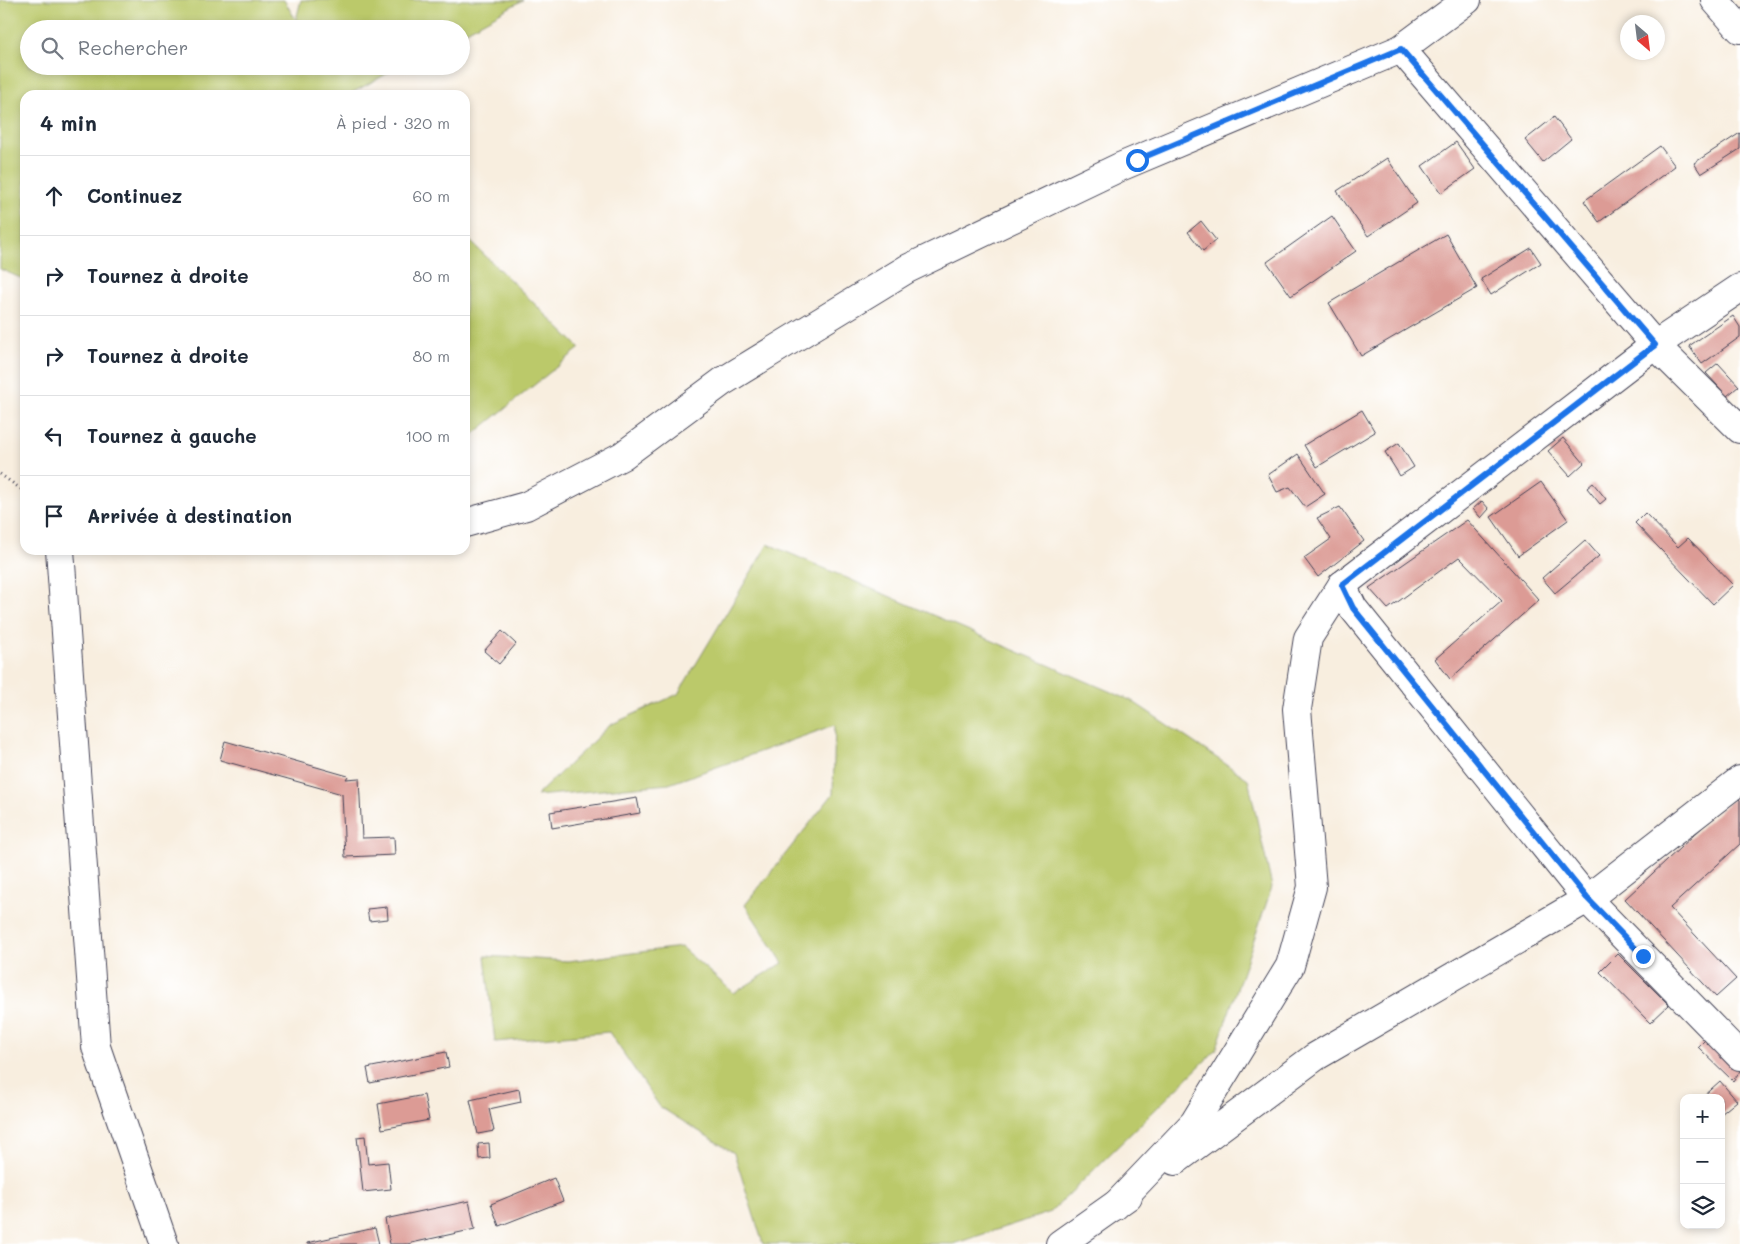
<!DOCTYPE html>
<html lang="fr">
<meta charset="utf-8">
<style>
:root{--surface:#fff;--page:#f2f2f3;--text:#1f2937;--muted:#747a83;--line:#e0e1e3}
body{margin:0;font-family:Mali,sans-serif;background:var(--page);color:var(--text)}
.controls{position:absolute;right:15px;bottom:15px;display:grid;overflow:hidden;border-radius:10px;box-shadow:0 2px 8px #0003}
.controls button{width:45px;height:45px;display:grid;place-items:center;padding:0;border:0;border-bottom:1px solid var(--line);background:var(--surface);color:var(--text);font:25px sans-serif}
.compass{position:absolute;left:1620px;top:15px;width:45px;height:45px;border-radius:50%;background:var(--surface);box-shadow:0 2px 8px #0003;rotate:152deg}
.stop{position:absolute;width:15px;height:15px;margin:-11px;border:4px solid #1a73e8;border-radius:50%;background:#fff}
.stop.end{background:#1a73e8;border-color:#fff;box-shadow:0 1px 5px #0008}
.list{margin:0;padding:0;list-style:none}
h2{display:flex;justify-content:space-between;align-items:center;height:65px;margin:0;padding:0 20px;font-size:21px}
h2 small{font-size:16px;font-weight:400;color:var(--muted)}
.list li{display:grid;grid-template-columns:32px 1fr auto;gap:15px;align-items:center;box-sizing:border-box;height:80px;padding:0 20px;border-top:1px solid var(--line)}
.list b{display:block;font-size:19px;white-space:nowrap}
.list em{font-size:16px;font-style:normal;color:var(--muted)}
.icon{flex:none;width:28px;height:28px;fill:none;stroke:currentColor;stroke-width:2;stroke-linecap:round;stroke-linejoin:round}
.map{position:relative;flex:none;width:1740px;height:1244px;overflow:hidden}
.search{position:absolute;background:var(--surface);box-shadow:0 2px 8px #0003;left:20px;top:20px;width:450px;height:55px;display:flex;align-items:center;gap:12px;box-sizing:border-box;padding:0 18px;border-radius:28px;color:var(--muted);font-size:19px}
.panel{position:absolute;background:var(--surface);box-shadow:0 2px 8px #0003;left:20px;top:90px;width:450px;height:465px;border-radius:15px}
.map>svg:first-child{display:block}
</style>
<div class="map">
<svg width="1740" height="1244" viewBox="0 0 1740 1244">
<rect width="100%" height="100%" fill="#fff"/>
<filter id="ink" filterUnits="userSpaceOnUse"><feTurbulence type="fractalNoise" baseFrequency=".02" numOctaves="2"/><feDisplacementMap in="SourceGraphic" scale="10" xChannelSelector="R" yChannelSelector="G"/><feConvolveMatrix kernelMatrix="1 2 1 2 8 2 1 2 1" color-interpolation-filters="sRGB"/></filter>
<filter id="wash" filterUnits="userSpaceOnUse"><feTurbulence type="fractalNoise" baseFrequency=".0096" numOctaves="4" result="noise"/><feDisplacementMap in="SourceGraphic" scale="20" xChannelSelector="R" yChannelSelector="G"/><feGaussianBlur stdDeviation="1.12" result="paint"/><feColorMatrix in="noise" values="0 0 0 0 0 0 0 0 0 0 0 0 0 0 0 0 0 1.4 0 .05"/><feComposite in="paint" operator="in"/></filter>
<g filter="url(#wash)">
<rect width="100%" height="100%" fill="#f8eedf"/>
<!-- green -->
<g fill="#bbc96b" stroke="#6e7653">
<polygon points="0,0 284,0 296,20 301,0 523,0 461,34 461,29 29,29 29,66 401,66 348,95 25,95 25,280 0,269"/>
<polygon points="465,236 580,348 465,441"/>
<polygon points="768,544 1132,701 1248,779 1272,887 1216,1050 1051,1212 953,1244 763,1244 734,1153 660,1107 609,1032 495,1042 485,956 568,961 681,947 734,993 783,963 745,905 833,794 835,725 669,784 536,796 610,725 678,694"/>
</g>
<g id="blocks">
<!-- building -->
<g fill="#dc9b95">
<polygon points="1554,117 1571,139 1543,162 1525,140"/>
<polygon points="1740,133 1740,149 1701,174 1694,163"/>
<polygon points="1456,142 1475,169 1441,193 1422,166"/>
<polygon points="1660,146 1675,166 1599,222 1584,201"/>
<polygon points="1387,158 1417,203 1368,236 1337,191"/>
<polygon points="1332,216 1356,251 1291,296 1267,262"/>
<polygon points="1201,221 1216,240 1203,251 1188,232"/>
<polygon points="1446,234 1477,288 1361,356 1329,303"/>
<polygon points="1531,248 1541,263 1491,295 1481,279"/>
<polygon points="1733,316 1740,327 1740,337 1702,364 1689,346"/>
<polygon points="1718,363 1739,386 1727,396 1706,373"/>
<polygon points="1362,410 1375,432 1317,467 1304,445"/>
<polygon points="1563,438 1584,463 1570,476 1548,451"/>
<polygon points="1399,443 1414,467 1400,476 1385,452"/>
<polygon points="1298,454 1325,494 1305,507 1290,487 1277,492 1268,475"/>
<polygon points="1541,482 1568,520 1518,556 1491,517"/>
<polygon points="1593,483 1606,499 1600,504 1587,488"/>
<polygon points="1482,501 1489,509 1481,518 1473,509"/>
<polygon points="1340,507 1364,541 1318,577 1304,558 1331,539 1317,518"/>
<polygon points="1645,513 1678,547 1688,538 1733,585 1713,604 1635,523"/>
<polygon points="1467,520 1539,600 1450,679 1435,659 1502,601 1459,557 1388,609 1369,588"/>
<polygon points="1585,540 1599,556 1555,593 1542,578"/>
<polygon points="502,631 516,644 499,664 484,651"/>
<polygon points="225,741 348,776 346,779 359,778 362,838 394,837 395,855 345,857 342,794 220,760"/>
<polygon points="1736,796 1740,800 1740,844 1670,908 1736,979 1716,997 1625,899"/>
<polygon points="637,798 640,813 552,828 550,812"/>
<polygon points="387,907 388,919 369,921 367,909"/>
<polygon points="1618,954 1669,1005 1650,1023 1600,972"/>
<polygon points="1707,1038 1740,1071 1733,1081 1698,1047"/>
<polygon points="446,1052 449,1067 370,1083 367,1068"/>
<polygon points="1720,1081 1737,1101 1721,1114 1721,1098 1701,1098"/>
<polygon points="519,1089 521,1102 489,1109 494,1131 478,1134 470,1100"/>
<polygon points="424,1095 429,1120 382,1129 378,1104"/>
<polygon points="365,1136 368,1164 388,1162 391,1189 363,1192 357,1137"/>
<polygon points="489,1143 490,1158 479,1159 478,1144"/>
<polygon points="554,1178 563,1201 499,1226 491,1204"/>
<polygon points="469,1201 475,1229 407,1244 390,1244 385,1219"/>
<polygon points="375,1228 379,1244 307,1244 307,1243"/>
</g>
</g>
</g>
<g filter="url(#ink)">
<use href="#blocks" fill-opacity="0" stroke="#424154" stroke-width="1"/>
<g fill="none" stroke-linecap="round" stroke-linejoin="round">
<!-- street casing -->
<g stroke="#424154" stroke-width="30">
<g id="street">
<polyline points="1715,0 1740,29"/>
<polyline points="1401,49 1655,345 1740,429"/>
<polyline points="465,523 526,506 622,456 722,382 907,269 1120,167 1401,49 1467,0"/>
<polyline points="60,550 96,1047 164,1244"/>
<polyline points="1342,585 1353,608 1587,899 1740,780"/>
<polyline points="1175,1161 1315,1057 1587,899 1740,1056"/>
<polyline points="1115,1206 1194,1123 1290,966 1312,887 1297,709 1308,638 1342,585 1655,345 1740,288"/>
<polyline points="1060,1244 1128,1196"/>
</g>
</g>
<!-- path -->
<polyline stroke="#424154" stroke-width="3" stroke-dasharray="1 4" stroke-linecap="butt" points="0,474 25,492"/>
<!-- street -->
<use href="#street" stroke="#fff" stroke-width="28"/>
</g>
</g>
<g fill="none" stroke-linecap="round" stroke-linejoin="round" filter="url(#ink)">
<!-- route -->
<polyline stroke="#1a73e8" stroke-width="6" points="1137,160 1401,49 1655,345 1342,585 1353,608 1587,898 1643,956"/>
</g>
</svg>
<div class="controls">
<button>+</button>
<button>−</button>
<button><svg class="icon" aria-label="layers" viewBox="0 0 24 24"><path d="M12 4l9 5-9 5-9-5zM3 14l9 5 9-5"/></svg></button>
</div>
<svg class="compass" viewBox="-18 -18 36 36"><path d="M0-13l5 13h-10z" fill="#e53935"/><path d="M0 13l5-13h-10z" fill="#747a83"/></svg>
<div class="stop" style="left:1137px;top:160px"></div>
<div class="stop end" style="left:1643px;top:956px"></div>
<div class="search"><svg class="icon" aria-label="search" viewBox="0 0 24 24"><circle cx="10" cy="10" r="6"/><path d="M15 15l6 6"/></svg>Rechercher</div>
<section class="panel">
<h2>4 min<small>À pied · 320 m</small></h2>
<ul class="list">
<li><svg class="icon" aria-label="ahead" viewBox="0 0 24 24"><path d="M12 20V5M6 11l6-6 6 6"/></svg><div><b>Continuez</b></div><em>60 m</em></li>
<li><svg class="icon" aria-label="right" viewBox="0 0 24 24"><path d="M7 20v-9h11M14 6l5 5-5 5"/></svg><div><b>Tournez à droite</b></div><em>80 m</em></li>
<li><svg class="icon" aria-label="right" viewBox="0 0 24 24"><path d="M7 20v-9h11M14 6l5 5-5 5"/></svg><div><b>Tournez à droite</b></div><em>80 m</em></li>
<li><svg class="icon" aria-label="left" viewBox="0 0 24 24"><path d="M17 20v-9H6M10 6l-5 5 5 5"/></svg><div><b>Tournez à gauche</b></div><em>100 m</em></li>
<li><svg class="icon" aria-label="arrive" viewBox="0 0 24 24"><path d="M6 21V4h12l-3 4 3 4H6"/></svg><div><b>Arrivée à destination</b></div></li>
</ul>
</section>
</div>
